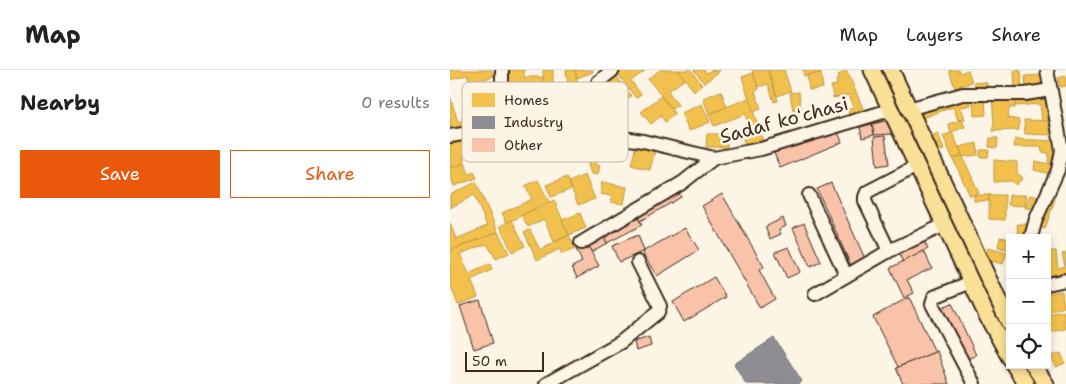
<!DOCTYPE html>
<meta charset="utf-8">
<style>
:root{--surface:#fff;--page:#f2f2f2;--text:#222;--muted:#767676;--line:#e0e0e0;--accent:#ea580c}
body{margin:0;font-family:"Shantell Sans",sans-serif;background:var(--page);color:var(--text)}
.controls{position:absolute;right:15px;bottom:15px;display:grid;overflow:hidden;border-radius:0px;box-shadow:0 2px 8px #0003}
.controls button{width:45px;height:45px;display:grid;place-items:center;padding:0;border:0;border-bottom:1px solid var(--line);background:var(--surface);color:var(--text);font:25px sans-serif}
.scale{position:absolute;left:15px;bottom:12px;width:79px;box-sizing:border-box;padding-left:5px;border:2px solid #3b2a1e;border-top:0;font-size:14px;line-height:18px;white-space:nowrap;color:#3b2a1e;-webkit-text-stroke:4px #fcf5e5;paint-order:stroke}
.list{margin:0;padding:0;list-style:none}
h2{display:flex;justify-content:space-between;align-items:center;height:65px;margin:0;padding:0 20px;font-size:21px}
h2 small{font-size:16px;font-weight:400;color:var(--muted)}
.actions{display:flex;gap:10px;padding:15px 20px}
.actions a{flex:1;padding:11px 0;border:1px solid var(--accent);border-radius:0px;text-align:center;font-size:18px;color:var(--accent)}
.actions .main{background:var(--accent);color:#fff}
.icon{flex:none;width:28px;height:28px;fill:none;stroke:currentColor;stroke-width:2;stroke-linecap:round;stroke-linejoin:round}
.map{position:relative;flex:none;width:616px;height:314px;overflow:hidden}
header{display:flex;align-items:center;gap:30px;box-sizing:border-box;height:70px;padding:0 25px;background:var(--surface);border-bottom:1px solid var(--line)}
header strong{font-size:24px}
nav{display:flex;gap:28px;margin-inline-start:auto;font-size:18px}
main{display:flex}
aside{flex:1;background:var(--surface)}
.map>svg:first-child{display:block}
</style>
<header>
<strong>Map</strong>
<nav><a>Map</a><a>Layers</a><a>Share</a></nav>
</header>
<main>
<aside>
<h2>Nearby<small>0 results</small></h2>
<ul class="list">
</ul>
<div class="actions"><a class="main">Save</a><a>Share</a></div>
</aside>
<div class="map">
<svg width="616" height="314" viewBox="0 0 616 314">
<rect width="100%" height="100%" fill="#fcf5e5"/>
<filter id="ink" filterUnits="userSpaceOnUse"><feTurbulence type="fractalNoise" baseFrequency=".02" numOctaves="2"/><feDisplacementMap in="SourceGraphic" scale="10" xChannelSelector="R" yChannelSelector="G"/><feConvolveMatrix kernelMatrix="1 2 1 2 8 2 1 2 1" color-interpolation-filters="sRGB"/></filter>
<g filter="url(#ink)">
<!-- homes -->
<g fill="#f2c14e" stroke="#bb9440">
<polygon points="0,0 42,0 44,6 20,14 17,5 0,10"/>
<polygon points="58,0 74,0 74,7 94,7 94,22 59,22"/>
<polygon points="93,0 103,0 103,21 94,22"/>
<polygon points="116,0 125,0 129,20 119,21"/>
<polygon points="125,0 143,0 143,2 127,8"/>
<polygon points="171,0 196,0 181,11 191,24 186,28 167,3"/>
<polygon points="210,0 228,0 235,9 218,21 228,35 222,39 198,9"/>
<polygon points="228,0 241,0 252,15 244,21"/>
<polygon points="244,0 254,0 257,3 261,0 270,1 254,13"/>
<polygon points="302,0 318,0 328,31 324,32 318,14 308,17"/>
<polygon points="322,0 334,0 341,21 327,26 318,1"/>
<polygon points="353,0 370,0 371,3 354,6"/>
<polygon points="499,0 509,0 510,3 518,0 522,12 505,18"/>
<polygon points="564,0 571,1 572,20 565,20"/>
<polygon points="397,1 415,43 400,47 397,39 404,37 399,25 383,28 381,16 387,15 386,10 389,9 388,5"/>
<polygon points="303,3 309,19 305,21 311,39 303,42 292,7"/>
<polygon points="371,3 373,18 359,20 357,5"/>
<polygon points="165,4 181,26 167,35 163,30 158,33 147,17"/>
<polygon points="594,5 596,19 576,20 575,6"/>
<polygon points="616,6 616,16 610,17 608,8"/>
<polygon points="524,12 537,13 538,19 525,18"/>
<polygon points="271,21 277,37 259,44 253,28"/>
<polygon points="349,22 351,39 343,40 340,23"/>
<polygon points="22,23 30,47 44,43 43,51 0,59 0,26 8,52 20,48 13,26"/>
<polygon points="596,25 601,50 592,51 590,34 565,36 565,27"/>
<polygon points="211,26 225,44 215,52 211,46 201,54 191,42"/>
<polygon points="535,26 536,45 524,46 523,27"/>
<polygon points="542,26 565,27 565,38 559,38 558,48 569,50 569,60 542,61 544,54"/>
<polygon points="519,27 521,35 511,37 515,49 508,50 503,37 494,40 491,33"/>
<polygon points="299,28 314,74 296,78 292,65 301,63 295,44 264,56 259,44"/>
<polygon points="491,33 494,40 473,48 470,42"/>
<polygon points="252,34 260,52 239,61 231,43"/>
<polygon points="512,50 515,57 501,62 498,54"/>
<polygon points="574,50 601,51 604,65 575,64"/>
<polygon points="502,62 512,85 503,89 493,66"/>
<polygon points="488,63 494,80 488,81 481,66"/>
<polygon points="257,64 277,64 277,77 256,77"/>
<polygon points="142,67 158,69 155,90 147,89 146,95 150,96 148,105 141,104 138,95"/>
<polygon points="32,68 35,82 13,86 15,93 0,98 0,74"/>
<polygon points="540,68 548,68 547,78 539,77"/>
<polygon points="565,69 608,71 606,94 598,92 599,83 592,82 591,77 564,77"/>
<polygon points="527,73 528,85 513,87 509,77"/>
<polygon points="186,75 205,80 200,100 181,95"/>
<polygon points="530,80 539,80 538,87 530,87"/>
<polygon points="512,85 529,123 520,126 503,89"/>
<polygon points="544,90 567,92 567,103 573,108 566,115 561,111 544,112"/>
<polygon points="585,91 605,95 600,104 584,100"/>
<polygon points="15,93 19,104 24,102 27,108 4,116 0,105 0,98"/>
<polygon points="135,105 145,129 128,135 119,112"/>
<polygon points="117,107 122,119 101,127 96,115"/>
<polygon points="88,110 99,132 57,153 52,143 82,129 75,116"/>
<polygon points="26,112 48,162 0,181 0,153 6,169 37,156 24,125 0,138 0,125"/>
<polygon points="152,112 177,117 174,134 161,132 162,126 150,124"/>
<rect x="524" y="125" width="15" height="6"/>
<polygon points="539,125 555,125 555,150 539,149"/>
<polygon points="559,125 577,125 575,136 558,135"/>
<polygon points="580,125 590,127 586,139 575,138"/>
<polygon points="599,126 605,129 595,159 586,156"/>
<polygon points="104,130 119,165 104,172 94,149 78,157 72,145"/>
<polygon points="130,143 136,158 119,165 112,150"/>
<polygon points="62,150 75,176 62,182 50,156"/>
<polygon points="567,154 577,154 576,167 568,165"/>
<polygon points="80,160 90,180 119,165 125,179 112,184 110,179 87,190 74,162"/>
<polygon points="48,162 59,183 46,189 37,174 10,184 19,204 40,194 42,200 21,210 28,227 8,235 0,214 0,181"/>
<polygon points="550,167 560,169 559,180 548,177"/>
<polygon points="538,178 557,183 553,194 535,190"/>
<polygon points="597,181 606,181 608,198 615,196 612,184 616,183 616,205 597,209"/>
<polygon points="612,221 614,237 597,242 597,223"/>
<polygon points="613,241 616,259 597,263 597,244"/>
<polygon points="611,283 615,293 606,297 601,286"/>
</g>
<!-- industry -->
<polygon fill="#8d8d92" stroke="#746f6f" points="324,268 352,311 348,314 296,314 284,294"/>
<!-- building -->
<g fill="#f8c3a9" stroke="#3b2a1e">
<polygon points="439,50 443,64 424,65 422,54"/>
<polygon points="422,54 424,65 412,68 410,57"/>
<polygon points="386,57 392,72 330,98 324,83"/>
<polygon points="435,66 439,94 427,96 424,67"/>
<polygon points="381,113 416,191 402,198 367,119"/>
<polygon points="226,118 231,127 190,151 185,143"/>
<polygon points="272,124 314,197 309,200 325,229 310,238 252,136"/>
<polygon points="186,145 192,155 157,173 152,163"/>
<polygon points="333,148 336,156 329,160 331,164 320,169 315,157"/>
<polygon points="354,153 371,192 360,197 343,158"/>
<polygon points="235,158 249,180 207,206 193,184 194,181"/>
<polygon points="153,165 157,173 141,182 137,174"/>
<polygon points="188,165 194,181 169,192 162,176"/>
<polygon points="472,168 478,179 453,192 447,180"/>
<polygon points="137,174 149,196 127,208 122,197 132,192 126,179"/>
<polygon points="339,177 350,202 337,208 325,182"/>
<polygon points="474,181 482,198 457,210 464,223 454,228 440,198"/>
<polygon points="264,207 276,227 234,252 223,232"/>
<polygon points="459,227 485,282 448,297 423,247"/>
<polygon points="30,230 43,273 24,279 10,236"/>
<polygon points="502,233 526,285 516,290 491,238"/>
<polygon points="199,267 201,276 186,281 184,272"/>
<polygon points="487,281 499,314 453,314 446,298"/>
</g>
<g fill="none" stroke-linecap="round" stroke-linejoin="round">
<!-- minor casing -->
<g stroke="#3b2a1e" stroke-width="16">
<g id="minor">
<polyline points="148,12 163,0"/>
<polyline points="458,39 513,24 575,24 601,20"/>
<polyline points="52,58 52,0"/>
<polyline points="0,66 52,58 99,57 193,71 264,88 311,79 440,40"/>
<polyline points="359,125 396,205"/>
<polyline points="581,167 586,149 608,100 612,80 597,0"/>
<polyline points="131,173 232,113 264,88"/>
<polyline points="439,181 415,131 415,127 417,122 467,96"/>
<polyline points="521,212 484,227 482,234 524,314"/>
<polyline points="597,214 616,210"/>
<polyline points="365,224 439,181 494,155"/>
<polyline points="96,314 171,272 208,242 210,236 188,192"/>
</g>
</g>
<!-- major casing -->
<g stroke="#3b2a1e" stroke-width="19">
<g id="major">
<polyline points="422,0 537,246 560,288"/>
<polyline points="441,0 560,255"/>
<polyline points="564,295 576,314"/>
<polyline points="583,295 596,314"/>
</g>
</g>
<!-- minor -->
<use href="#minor" stroke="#fcf5e5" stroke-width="12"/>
<!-- major -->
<use href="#major" stroke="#fadf96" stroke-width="15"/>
</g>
</g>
<g text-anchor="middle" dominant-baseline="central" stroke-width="5" stroke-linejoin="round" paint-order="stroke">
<!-- street labels -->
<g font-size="19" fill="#3b2a1e" stroke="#fcf5e5">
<text transform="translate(334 50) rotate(-15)">Sadaf koʻchasi</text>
</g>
</g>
<!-- legend -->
<rect x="12" y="12" width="166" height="80" rx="8" fill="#fcf5e5" stroke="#c2b8a9" stroke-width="1"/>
<rect x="22" y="23" width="23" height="14" fill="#f2c14e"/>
<rect x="22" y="46" width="23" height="13" fill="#8d8d92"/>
<rect x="22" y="68" width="23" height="14" fill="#f8c3a9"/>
<g font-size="14" fill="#3b2a1e">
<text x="54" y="35">Homes</text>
<text x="54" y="57">Industry</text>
<text x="54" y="80">Other</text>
</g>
</svg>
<div class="controls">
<button>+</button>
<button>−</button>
<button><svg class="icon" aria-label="locate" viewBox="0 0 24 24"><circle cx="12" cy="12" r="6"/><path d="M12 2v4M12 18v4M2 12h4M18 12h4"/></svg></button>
</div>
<div class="scale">50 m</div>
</div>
</main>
